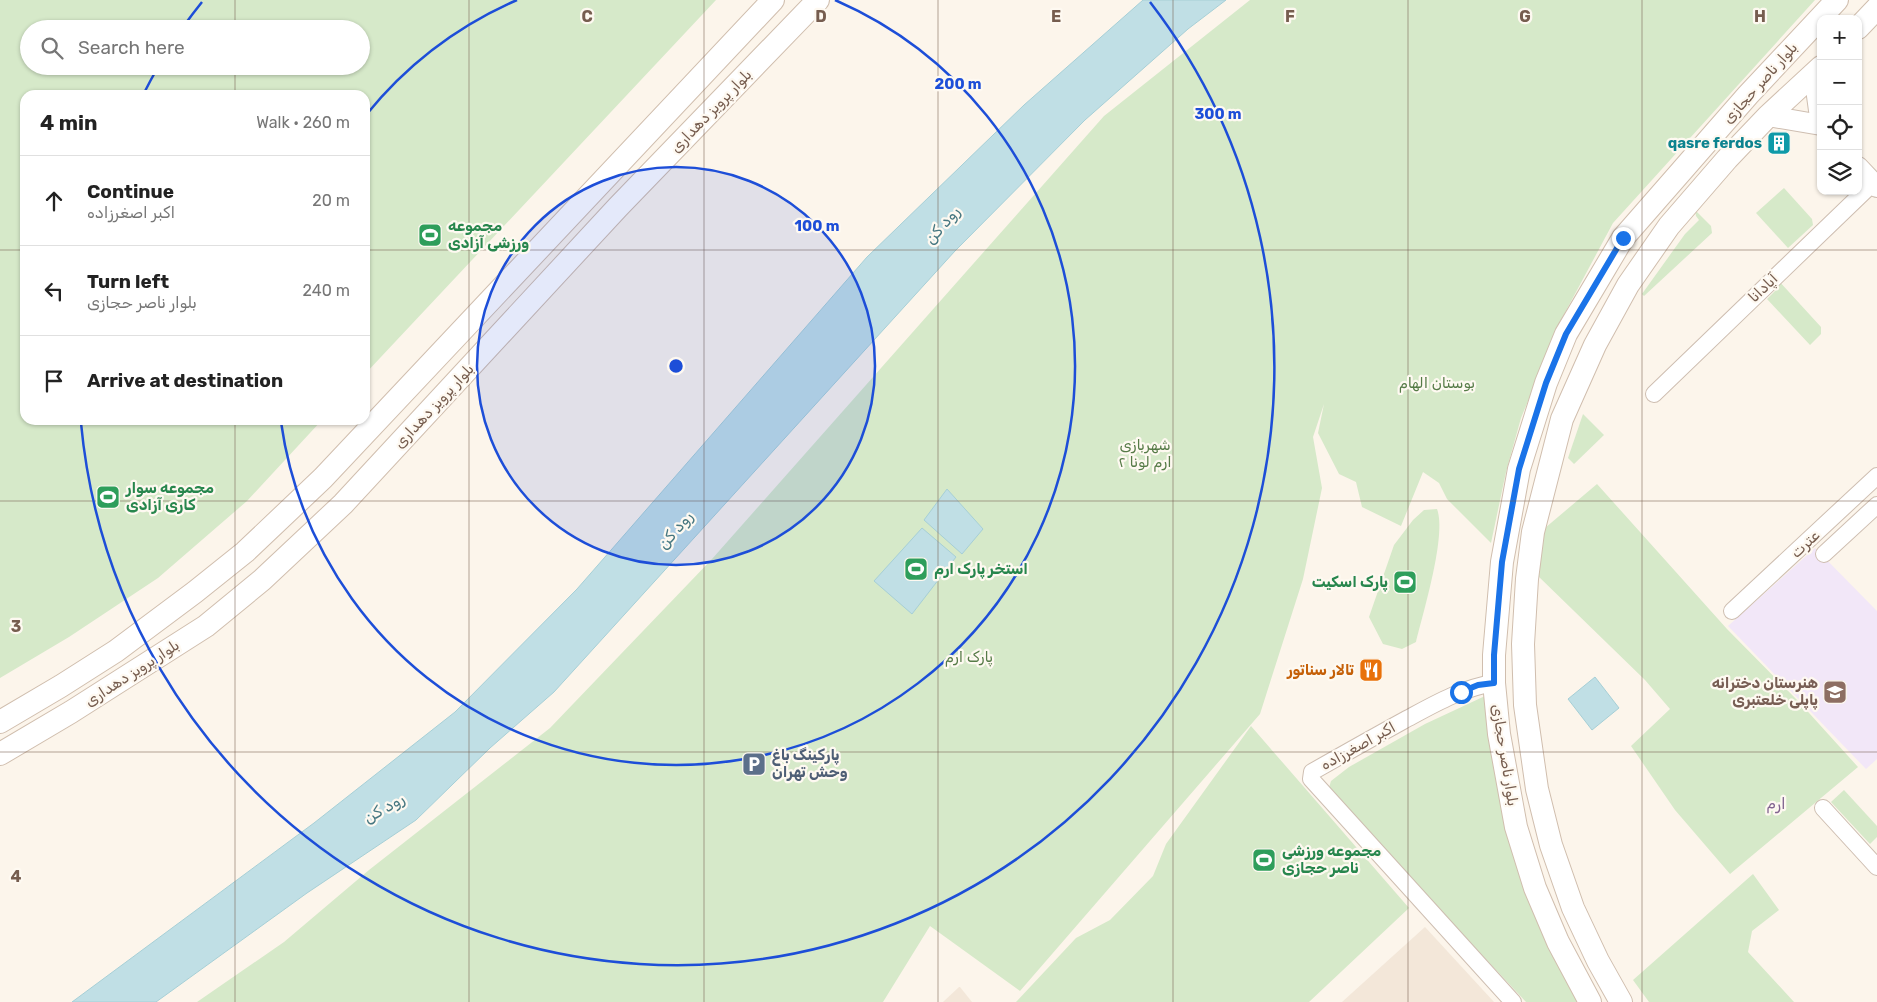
<!DOCTYPE html>
<meta charset="utf-8">
<style>
:root{--surface:#fff;--page:#f2f2f2;--text:#222;--muted:#767676;--line:#e0e0e0}
body{margin:0;font-family:Rubik,Vazirmatn,sans-serif;background:var(--page);color:var(--text)}
.controls{position:absolute;right:15px;top:15px;display:grid;overflow:hidden;border-radius:10px;box-shadow:0 1px 4px #0004}
.controls button{width:45px;height:45px;display:grid;place-items:center;padding:0;border:0;border-bottom:1px solid var(--line);background:var(--surface);color:var(--text);font:25px sans-serif}
.stop{position:absolute;width:15px;height:15px;margin:-11px;border:4px solid #1a73e8;border-radius:50%;background:#fff}
.stop.end{background:#1a73e8;border-color:#fff;box-shadow:0 1px 5px #0008}
.list{margin:0;padding:0;list-style:none}
h2{display:flex;justify-content:space-between;align-items:center;height:65px;margin:0;padding:0 20px;font-size:21px}
h2 small{font-size:16px;font-weight:400;color:var(--muted)}
.list li{display:grid;grid-template-columns:32px 1fr auto;gap:15px;align-items:center;box-sizing:border-box;height:90px;padding:0 20px;border-top:1px solid var(--line)}
.list b{display:block;font-size:19px;white-space:nowrap}
.list p{margin:0;font-size:16px;white-space:nowrap;color:var(--muted)}
.list em{font-size:16px;font-style:normal;color:var(--muted)}
.icon{flex:none;width:28px;height:28px;fill:none;stroke:currentColor;stroke-width:2;stroke-linecap:round;stroke-linejoin:round}
.map{position:relative;flex:none;width:1877px;height:1002px;overflow:hidden}
.search{position:absolute;background:var(--surface);box-shadow:0 1px 4px #0004;left:20px;top:20px;width:350px;height:55px;display:flex;align-items:center;gap:12px;box-sizing:border-box;padding:0 18px;border-radius:28px;color:var(--muted);font-size:19px}
.panel{position:absolute;background:var(--surface);box-shadow:0 1px 4px #0004;left:20px;top:90px;width:350px;height:335px;border-radius:15px}
.map>svg:first-child{display:block}
</style>
<div class="map">
<svg width="1877" height="1002" viewBox="0 0 1877 1002">
<rect width="100%" height="100%" fill="#fcf5eb"/>
<!-- residential -->
<g fill="#f3e7d9">
<polygon points="1425,927 1494,1002 1342,1002"/>
<polygon points="960,987 972,1002 943,1002 959,987"/>
</g>
<!-- education -->
<polygon fill="#f2e7f8" points="1815,548 1877,611 1877,759 1866,769 1728,626"/>
<!-- green -->
<g fill="#d6e9c9" fill-rule="evenodd">
<path d="M0,0H716L365,374V95H25V420H322L247,501L158,578L69,637L0,678ZM29,29H361V66H29Z"/>
<polygon points="1250,0 1815,0 1613,223 1561,320 1521,418 1506,472 1491,543 1447,499 1439,483 1423,472 1401,526 1362,507 1356,482 1339,474 1318,433 1324,404 1313,437 1322,488 1303,579 1260,714 1020,991 930,926 883,1002 197,1002 284,942 369,870 550,728 712,559 1104,116"/>
<polygon points="1784,188 1812,219 1813,225 1788,248 1756,213"/>
<polygon points="1695,210 1711,226 1712,233 1644,296 1642,294 1685,234 1699,220 1696,216"/>
<polygon points="1778,280 1821,327 1821,334 1810,345 1767,299 1778,288"/>
<polygon points="1583,414 1604,435 1574,464 1568,458"/>
<polygon points="1597,484 1727,629 1800,703 1858,767 1730,874 1675,810 1631,746 1670,709 1645,680 1537,575 1545,528"/>
<path d="M1437,509C1447,535 1423,613 1416,642L1402,649L1383,644L1369,617L1394,545L1413,520L1424,510Z"/>
<polygon points="1485,696 1579,1002 1526,1002 1328,791 1331,781 1349,767 1425,724"/>
<polygon points="1251,726 1409,908 1309,1002 1016,1002 1076,938 1110,920 1153,876 1166,844"/>
<polygon points="1844,790 1877,826 1877,837 1870,844 1831,802"/>
<polygon points="1753,874 1779,910 1752,931 1748,952 1794,1002 1649,1002 1633,980"/>
</g>
<!-- water -->
<g fill="#c0dfe5" stroke="#a6cfd6">
<polygon points="1143,0 1226,0 1188,29 1085,120 955,251 554,692 490,748 416,820 307,893 156,1002 72,1002 314,823 455,712 577,589 867,257 1024,105"/>
<polygon points="947,489 983,529 962,554 924,520"/>
<polygon points="922,528 956,557 912,614 874,581"/>
<polygon points="1595,677 1619,708 1592,730 1568,699"/>
</g>
<g fill="none" stroke-linecap="round" stroke-linejoin="round">
<!-- minor casing -->
<g stroke="#cebeb1" stroke-width="18">
<g id="minor">
<polyline points="1654,394 1873,183"/>
<polyline points="1824,554 1877,505"/>
<polyline points="1732,611 1877,476"/>
<path d="M1494,683C1461,688 1431,706 1403,721C1372,738 1342,755 1312,772L1311,779L1513,1002"/>
<polyline points="1823,808 1877,867"/>
</g>
</g>
<!-- tertiary casing -->
<g stroke="#cebeb1" stroke-width="22">
<g id="tertiary">
<polyline points="1814,74 1821,125"/>
<polyline points="1768,116 1821,125"/>
<polyline points="1858,167 1877,187"/>
</g>
</g>
<!-- secondary casing -->
<g stroke="#d0beae" stroke-width="24">
<g id="secondary">
<polyline points="1858,28 1877,8"/>
<polyline points="0,722 61,686 116,651 195,592 245,552 323,478 773,0"/>
<polyline points="0,754 71,712 206,626 262,580 343,504 618,207 818,0"/>
<polyline points="1590,1002 1558,942 1535,888 1516,827 1499,734 1494,683 1494,655 1502,562 1519,469 1546,383 1566,334 1623,238 1748,95 1837,0"/>
<polyline points="1621,1002 1598,961 1573,908 1551,845 1537,789 1525,705 1523,644 1527,579 1533,532 1562,419 1595,345 1628,285 1669,226 1727,159 1768,116 1821,67"/>
</g>
</g>
<!-- minor -->
<use href="#minor" stroke="#fff" stroke-width="16"/>
<!-- tertiary -->
<use href="#tertiary" stroke="#fff" stroke-width="20"/>
<!-- secondary -->
<use href="#secondary" stroke="#fff" stroke-width="22"/>
</g>
<g fill="none" stroke-linecap="round" stroke-linejoin="round">
<!-- route -->
<polyline stroke="#1a73e8" stroke-width="6" points="1461,692 1478,685 1494,683 1494,655 1502,562 1519,469 1546,383 1566,334 1623,238"/>
</g>
<!-- grid -->
<path fill="none" stroke="#765d4f" stroke-width="1" stroke-opacity="0.55" d="M235,0V29M469,0V1002M704,0V1002M938,0V1002M1173,0V1002M1408,0V1002M1642,0V1002M235,66V95M0,250H25M365,250H1877M235,420V1002M0,501H1877M0,752H1877"/>
<!-- distance rings -->
<circle cx="676" cy="366" r="199" fill="#1d4ed8" fill-opacity=".12"/>
<g fill="none" stroke="#1d4ed8" stroke-width="2.5">
<circle cx="676" cy="366" r="199"/>
<path d="M366 115A399 399 0 0 1 517 0M835 0A399 399 0 1 1 281 422"/>
<path d="M143 95A598 598 0 0 1 158 67M183 27A598 598 0 0 1 202 2M1150 2A598 598 0 1 1 81 423"/>
</g>
<!-- icons -->
<defs>
<g id="building-square" transform="scale(1.25)"><rect x="-9" y="-9" width="18" height="18" rx="4" fill="#0f9aa8" stroke="#fef9f1"/><path d="M-4-6H4V6H1V3H-1V6H-4ZM-2.5-4.3h1.7v1.8h-1.7ZM.8-4.3h1.7v1.8H.8ZM-2.5-1h1.7V.8h-1.7ZM.8-1h1.7V.8H.8Z" fill="#fff"/></g>
<g id="stadium-square" transform="scale(1.25)"><rect x="-9" y="-9" width="18" height="18" rx="4" fill="#2e9e5b" stroke="#fef9f1"/><path d="M0-5a6.5 5 0 1 0 0 10a6.5 5 0 1 0 0-10ZM-3.5-1.8h7v3.6h-7Z" fill="#fff"/></g>
<g id="restaurant-square" transform="scale(1.25)"><rect x="-9" y="-9" width="18" height="18" rx="4" fill="#e8710a" stroke="#fef9f1"/><path d="M-5-6h1v4h1v-4h1v4h1v-4h1v5L-1.5 .5V6h-2V.5L-5-1ZM5-6V6H3V1.5H1.5Q1.5-4 5-6Z" fill="#fff"/></g>
<g id="school-square" transform="scale(1.25)"><rect x="-9" y="-9" width="18" height="18" rx="4" fill="#8d6e63" stroke="#fef9f1"/><path d="M0-5L7-2L0 1L-7-2ZM-4 1L0 2.5L4 1V4Q0 6-4 4Z" fill="#fff"/></g>
<g id="parking-square" transform="scale(1.25)"><rect x="-9" y="-9" width="18" height="18" rx="4" fill="#5c6f8a" stroke="#fef9f1"/><path d="M-3.5-5.5H1a3.5 3.5 0 0 1 0 7H-1V5.5H-3.5ZM-1-3.4V-.6H.8a1.4 1.4 0 0 0 0-2.8Z" fill="#fff"/></g>
</defs>
<g fill-rule="evenodd">
<use href="#building-square" x="1779" y="143"/>
<use href="#stadium-square" x="430" y="235"/>
<use href="#stadium-square" x="108" y="497"/>
<use href="#stadium-square" x="916" y="569"/>
<use href="#stadium-square" x="1405" y="582"/>
<use href="#restaurant-square" x="1371" y="670"/>
<use href="#school-square" x="1835" y="692"/>
<use href="#parking-square" x="754" y="764"/>
<use href="#stadium-square" x="1264" y="860"/>
</g>
<g text-anchor="middle" dominant-baseline="central" stroke-width="4.5" stroke-linejoin="round" paint-order="stroke">
<!-- street labels -->
<g font-size="15" fill="#765d4f" stroke="#fef9f1">
<text transform="translate(1760 83) rotate(-48)">بلوار ناصر حجازی</text>
<text transform="translate(711 111) rotate(-46)">بلوار پرویز دهداری</text>
<text transform="translate(1763 288) rotate(-44)">آپادانا</text>
<text transform="translate(434 406) rotate(-47)">بلوار پرویز دهداری</text>
<text transform="translate(1805 544) rotate(-43)">عترت</text>
<text transform="translate(132 673) rotate(-33)">بلوار پرویز دهداری</text>
<text transform="translate(1358 746) rotate(-29)">اکبر اصغرزاده</text>
<text transform="translate(1505 755) rotate(81)">بلوار ناصر حجازی</text>
</g>
<!-- culture labels -->
<g font-size="15" font-weight="bold" fill="#0d838f" stroke="#fef9f1" text-anchor="end">
<text x="1762" y="143">qasre ferdos</text>
</g>
<!-- leisure labels -->
<g font-size="15" font-weight="bold" fill="#27864d" stroke="#fef9f1" text-anchor="start">
<text x="448" y="226">مجموعه<tspan x="448" dy="17">ورزشی آزادی</tspan></text>
<text x="126" y="488">مجموعه سوار<tspan x="126" dy="17">کاری آزادی</tspan></text>
<text x="934" y="569">استخر پارک ارم</text>
<text x="1388" y="582" text-anchor="end">پارک اسکیت</text>
<text x="1282" y="851">مجموعه ورزشی<tspan x="1282" dy="17">ناصر حجازی</tspan></text>
</g>
<!-- park labels -->
<g font-size="15" fill="#567b47" stroke="#fef9f1">
<text x="1437" y="383">بوستان الهام</text>
<text x="1145" y="445">شهربازی<tspan x="1145" dy="17">ارم لونا ۲</tspan></text>
<text x="969" y="657">پارک ارم</text>
</g>
<!-- food labels -->
<g font-size="15" font-weight="bold" fill="#c56008" stroke="#fef9f1" text-anchor="end">
<text x="1354" y="670">تالار سناتور</text>
</g>
<!-- education labels -->
<g font-size="15" font-weight="bold" fill="#785e54" stroke="#fef9f1" text-anchor="end">
<text x="1818" y="683">هنرستان دخترانه<tspan x="1818" dy="17">پاپلی خلعتبری</tspan></text>
</g>
<!-- service labels -->
<g font-size="15" font-weight="bold" fill="#4e5e75" stroke="#fef9f1" text-anchor="start">
<text x="772" y="755">پارکینگ باغ<tspan x="772" dy="17">وحش تهران</tspan></text>
</g>
<!-- water labels -->
<g font-size="16" font-style="italic" fill="#467781" stroke="#fef9f1">
<text transform="translate(942 225) rotate(-49)">رود کن</text>
<text transform="translate(675 530) rotate(-49)">رود کن</text>
<text transform="translate(384 808) rotate(-30)">رود کن</text>
</g>
<!-- neighbourhood labels -->
<g font-size="16" fill="#836691" stroke="#fef9f1">
<text x="1776" y="803">ارم</text>
</g>
</g>
<g font-size="16" text-anchor="middle" font-weight="bold" fill="#765d4f" stroke="#fef9f1" stroke-width="4.5" stroke-linejoin="round" paint-order="stroke">
<text x="587" y="22">C</text>
<text x="821" y="22">D</text>
<text x="1056" y="22">E</text>
<text x="1290" y="22">F</text>
<text x="1525" y="22">G</text>
<text x="1760" y="22">H</text>
<text x="16" y="632">3</text>
<text x="16" y="882">4</text>
</g>
<circle cx="676" cy="366" r="8" fill="#1d4ed8" stroke="#fef9f1" stroke-width="2.5"/>
<g font-size="15" text-anchor="middle" font-weight="bold" fill="#1d4ed8" stroke="#fef9f1" stroke-width="4.5" stroke-linejoin="round" paint-order="stroke">
<text x="958" y="89">200 m</text>
<text x="1218" y="119">300 m</text>
<text x="817" y="231">100 m</text>
</g>
</svg>
<div class="controls">
<button>+</button>
<button>−</button>
<button><svg class="icon" aria-label="locate" viewBox="0 0 24 24"><circle cx="12" cy="12" r="6"/><path d="M12 2v4M12 18v4M2 12h4M18 12h4"/></svg></button>
<button><svg class="icon" aria-label="layers" viewBox="0 0 24 24"><path d="M12 4l9 5-9 5-9-5zM3 14l9 5 9-5"/></svg></button>
</div>
<div class="stop" style="left:1461px;top:692px"></div>
<div class="stop end" style="left:1623px;top:238px"></div>
<div class="search"><svg class="icon" aria-label="search" viewBox="0 0 24 24"><circle cx="10" cy="10" r="6"/><path d="M15 15l6 6"/></svg>Search here</div>
<section class="panel">
<h2>4 min<small>Walk · 260 m</small></h2>
<ul class="list">
<li><svg class="icon" aria-label="ahead" viewBox="0 0 24 24"><path d="M12 20V5M6 11l6-6 6 6"/></svg><div><b>Continue</b><p>اکبر اصغرزاده</p></div><em>20 m</em></li>
<li><svg class="icon" aria-label="left" viewBox="0 0 24 24"><path d="M17 20v-9H6M10 6l-5 5 5 5"/></svg><div><b>Turn left</b><p>بلوار ناصر حجازی</p></div><em>240 m</em></li>
<li><svg class="icon" aria-label="arrive" viewBox="0 0 24 24"><path d="M6 21V4h12l-3 4 3 4H6"/></svg><div><b>Arrive at destination</b></div></li>
</ul>
</section>
</div>
